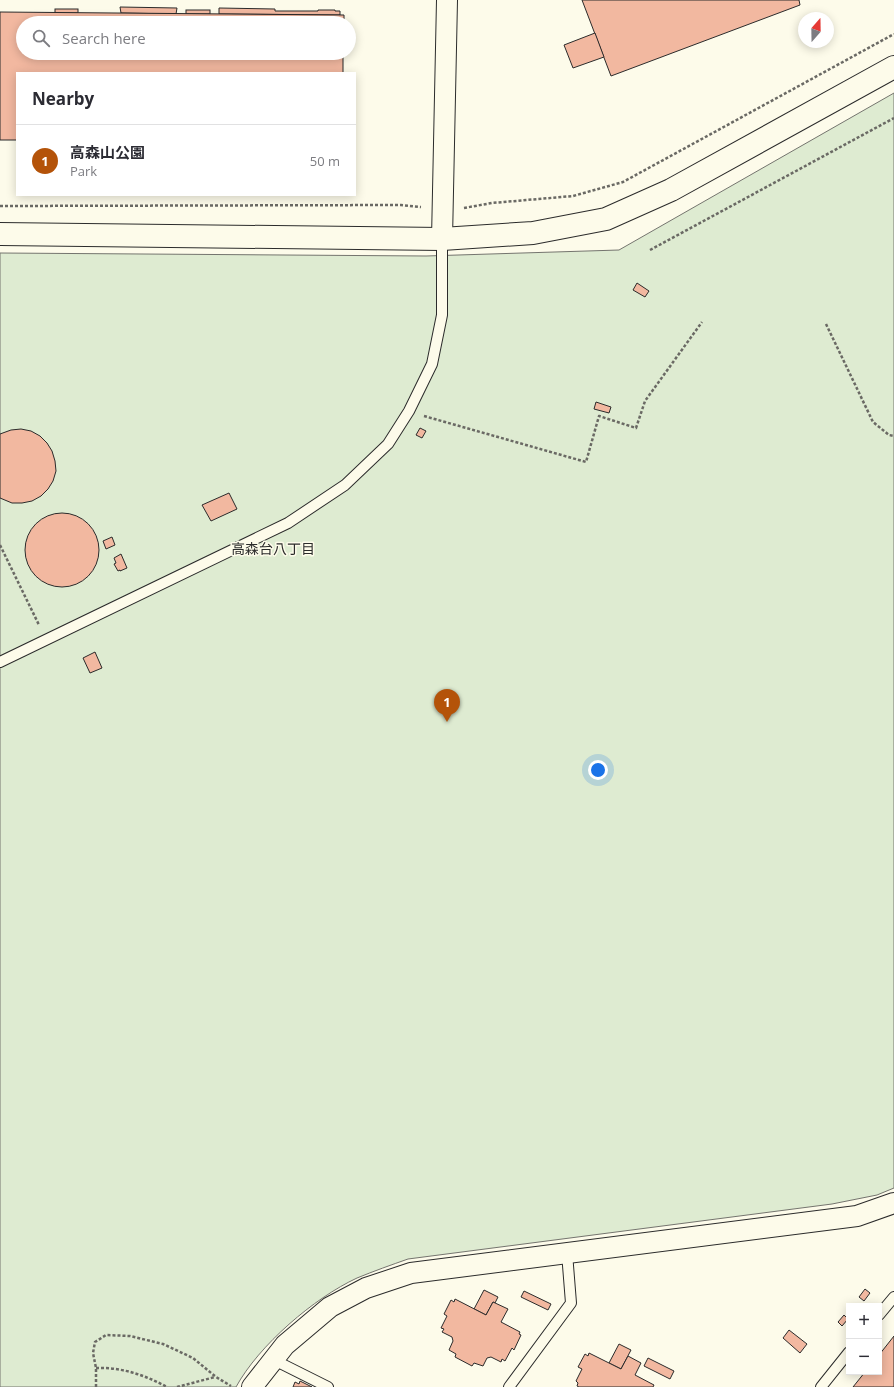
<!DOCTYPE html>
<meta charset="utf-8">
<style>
:root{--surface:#fff;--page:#f2f2f3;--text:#2b2b33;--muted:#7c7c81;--line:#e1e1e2;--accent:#b45309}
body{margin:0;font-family:"Open Sans","Noto Sans JP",sans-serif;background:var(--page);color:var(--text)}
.controls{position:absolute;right:12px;bottom:12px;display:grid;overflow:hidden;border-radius:0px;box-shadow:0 2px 10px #0003}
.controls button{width:36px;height:36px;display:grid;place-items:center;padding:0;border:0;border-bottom:1px solid var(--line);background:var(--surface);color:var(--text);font:20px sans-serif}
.compass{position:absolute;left:798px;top:12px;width:36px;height:36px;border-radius:50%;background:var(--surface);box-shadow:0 2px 10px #0003;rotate:20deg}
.you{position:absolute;left:598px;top:770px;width:14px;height:14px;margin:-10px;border:3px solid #fff;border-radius:50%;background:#1a73e8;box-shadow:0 0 0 6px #1a73e833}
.badge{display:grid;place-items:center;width:26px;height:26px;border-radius:50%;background:var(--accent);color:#fff;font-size:13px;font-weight:700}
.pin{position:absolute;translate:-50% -33px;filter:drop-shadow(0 1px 2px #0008)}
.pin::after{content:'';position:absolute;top:21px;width:14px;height:12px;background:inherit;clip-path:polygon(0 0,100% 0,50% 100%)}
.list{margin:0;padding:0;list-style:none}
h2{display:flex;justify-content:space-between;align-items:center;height:52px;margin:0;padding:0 16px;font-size:17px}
h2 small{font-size:13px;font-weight:400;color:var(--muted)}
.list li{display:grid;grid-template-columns:26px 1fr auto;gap:12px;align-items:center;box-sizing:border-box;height:72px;padding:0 16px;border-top:1px solid var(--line)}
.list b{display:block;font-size:15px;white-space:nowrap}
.list p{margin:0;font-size:13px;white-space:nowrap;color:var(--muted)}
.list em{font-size:13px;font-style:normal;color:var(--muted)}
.icon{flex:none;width:22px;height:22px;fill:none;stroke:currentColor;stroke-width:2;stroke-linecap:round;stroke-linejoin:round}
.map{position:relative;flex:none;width:894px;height:1387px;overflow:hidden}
.search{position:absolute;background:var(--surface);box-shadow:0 2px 10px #0003;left:16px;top:16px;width:340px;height:44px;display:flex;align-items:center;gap:10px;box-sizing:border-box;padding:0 14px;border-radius:22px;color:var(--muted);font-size:15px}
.panel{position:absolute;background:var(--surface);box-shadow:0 2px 10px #0003;left:16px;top:72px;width:340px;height:124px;border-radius:0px}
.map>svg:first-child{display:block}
</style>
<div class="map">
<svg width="894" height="1387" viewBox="0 0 894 1387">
<rect width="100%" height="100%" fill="#fdfbea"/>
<!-- park -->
<path fill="#deebd1" stroke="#74746e" d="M894,93V1188L877,1195L832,1204L408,1259C391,1265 374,1271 357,1278C314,1298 259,1345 236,1387H0V253L426,256L619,250Z"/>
<!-- building -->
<g fill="#f2b8a0" stroke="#2b2b2b">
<polygon points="582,0 799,0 800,5 611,76"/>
<polygon points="120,7 177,8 176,14 121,13"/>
<polygon points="219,8 275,9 275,11 318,11 318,10 335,10 335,11 340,11 340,15 219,14"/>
<rect x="55" y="9" width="23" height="4"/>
<rect x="186" y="10" width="24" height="4"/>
<polygon points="0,12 344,15 344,23 23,23 23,53 343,53 343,73 17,73 17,140 0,140"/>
<polygon points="595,33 604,57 573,68 564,45"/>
<polygon points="637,283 649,291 645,297 633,290"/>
<polygon points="596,402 611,407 609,413 594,409"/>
<polygon points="420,428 426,431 422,438 416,435"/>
<polygon points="21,429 31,431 40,436 47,443 52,451 55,461 56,471 53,481 48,489 41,496 32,501 22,503 12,503 0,498 0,434 11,430"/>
<polygon points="229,493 237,509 211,521 202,505"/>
<circle cx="62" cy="550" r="37"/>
<polygon points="112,537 115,545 106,549 103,541"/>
<polygon points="121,554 127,568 120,571 120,570 118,571 114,564 116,563 114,558"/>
<polygon points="95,652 102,668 90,673 83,658"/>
<polygon points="865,1289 870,1293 864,1301 859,1297"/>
<polygon points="484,1290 498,1297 495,1303 493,1302 486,1315 474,1309"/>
<polygon points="524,1291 551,1304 548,1310 521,1297"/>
<polygon points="455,1299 486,1315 493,1302 508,1309 501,1322 520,1332 519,1334 521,1335 514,1350 512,1348 505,1361 502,1359 501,1362 491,1357 487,1358 483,1366 474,1363 472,1366 455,1357 456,1354 449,1350 453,1341 452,1337 442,1332 444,1329 441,1328 447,1316 444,1314 451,1300 454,1302"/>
<polygon points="844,1315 848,1319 842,1326 838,1322"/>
<polygon points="789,1330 807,1344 800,1353 783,1338"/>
<polygon points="894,1336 894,1387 853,1387 865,1372 879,1372 879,1355"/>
<polygon points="619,1344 631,1350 621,1369 609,1363"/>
<polygon points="589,1353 621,1369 628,1356 641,1363 635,1375 654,1385 653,1387 579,1387 577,1386 578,1383 576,1381 582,1369 578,1367 585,1354 588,1356"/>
<polygon points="648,1358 674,1371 670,1379 644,1366"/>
<polygon points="300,1381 312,1387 293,1387 295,1382 299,1384"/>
</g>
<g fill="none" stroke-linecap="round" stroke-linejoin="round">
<!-- lane casing -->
<g stroke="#2b2b2b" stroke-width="12">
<g id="lane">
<polyline points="0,662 288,523 345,485 388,444 409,411 432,364 442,315 442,239"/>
<polyline points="879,1315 894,1297"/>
<polyline points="274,1360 328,1387"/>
<polyline points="509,1387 571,1303 567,1253"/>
<polyline points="821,1387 849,1352"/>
</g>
</g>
<!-- street casing -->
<g stroke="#2b2b2b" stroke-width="22">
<g id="street">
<polyline points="442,239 447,0"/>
<polyline points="252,1387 285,1345 330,1307 366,1288 411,1273 857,1216 894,1203"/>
</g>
</g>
<!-- secondary casing -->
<g stroke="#2b2b2b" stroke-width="24">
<polyline id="secondary" points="0,234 442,239 533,233 606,219 671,190 894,67"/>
</g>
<!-- path -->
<g stroke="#6a6964" stroke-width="2.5" stroke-dasharray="3 2" stroke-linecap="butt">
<polyline points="0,206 401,205 421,207"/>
<polyline points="464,208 492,203 573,196 623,182 894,34"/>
<polyline points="650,250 894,118"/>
<polyline points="826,324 873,422 889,435 894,436"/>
<polyline points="424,416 586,462 599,416 636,428 645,401 702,322"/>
<polyline points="0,545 39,625"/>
<path d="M96,1368C121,1367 145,1375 167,1387"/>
<polyline points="96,1387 96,1368 93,1353 95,1342 106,1335 130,1336 163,1344 193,1358 216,1377 231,1386"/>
<polyline points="177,1387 215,1377"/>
</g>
<!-- lane -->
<use href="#lane" stroke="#fdfbea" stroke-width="10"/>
<!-- street -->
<use href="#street" stroke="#fdfbea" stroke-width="20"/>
<!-- secondary -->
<use href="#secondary" stroke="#fdfbea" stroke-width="22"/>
</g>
<g text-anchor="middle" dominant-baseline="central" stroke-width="3" stroke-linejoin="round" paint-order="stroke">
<!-- neighbourhood labels -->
<g font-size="14" fill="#2b2b2b" stroke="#fdfbea">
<text x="273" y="548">高森台八丁目</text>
</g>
</g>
</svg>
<div class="controls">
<button>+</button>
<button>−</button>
</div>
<svg class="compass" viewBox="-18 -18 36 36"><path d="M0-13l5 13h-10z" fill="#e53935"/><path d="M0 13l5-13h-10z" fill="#7c7c81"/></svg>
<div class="you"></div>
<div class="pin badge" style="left:447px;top:722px">1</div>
<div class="search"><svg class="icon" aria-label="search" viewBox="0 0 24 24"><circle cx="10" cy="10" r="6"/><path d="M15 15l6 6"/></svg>Search here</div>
<section class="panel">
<h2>Nearby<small></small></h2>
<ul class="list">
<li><span class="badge">1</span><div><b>高森山公園</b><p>Park</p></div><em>50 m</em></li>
</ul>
</section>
</div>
